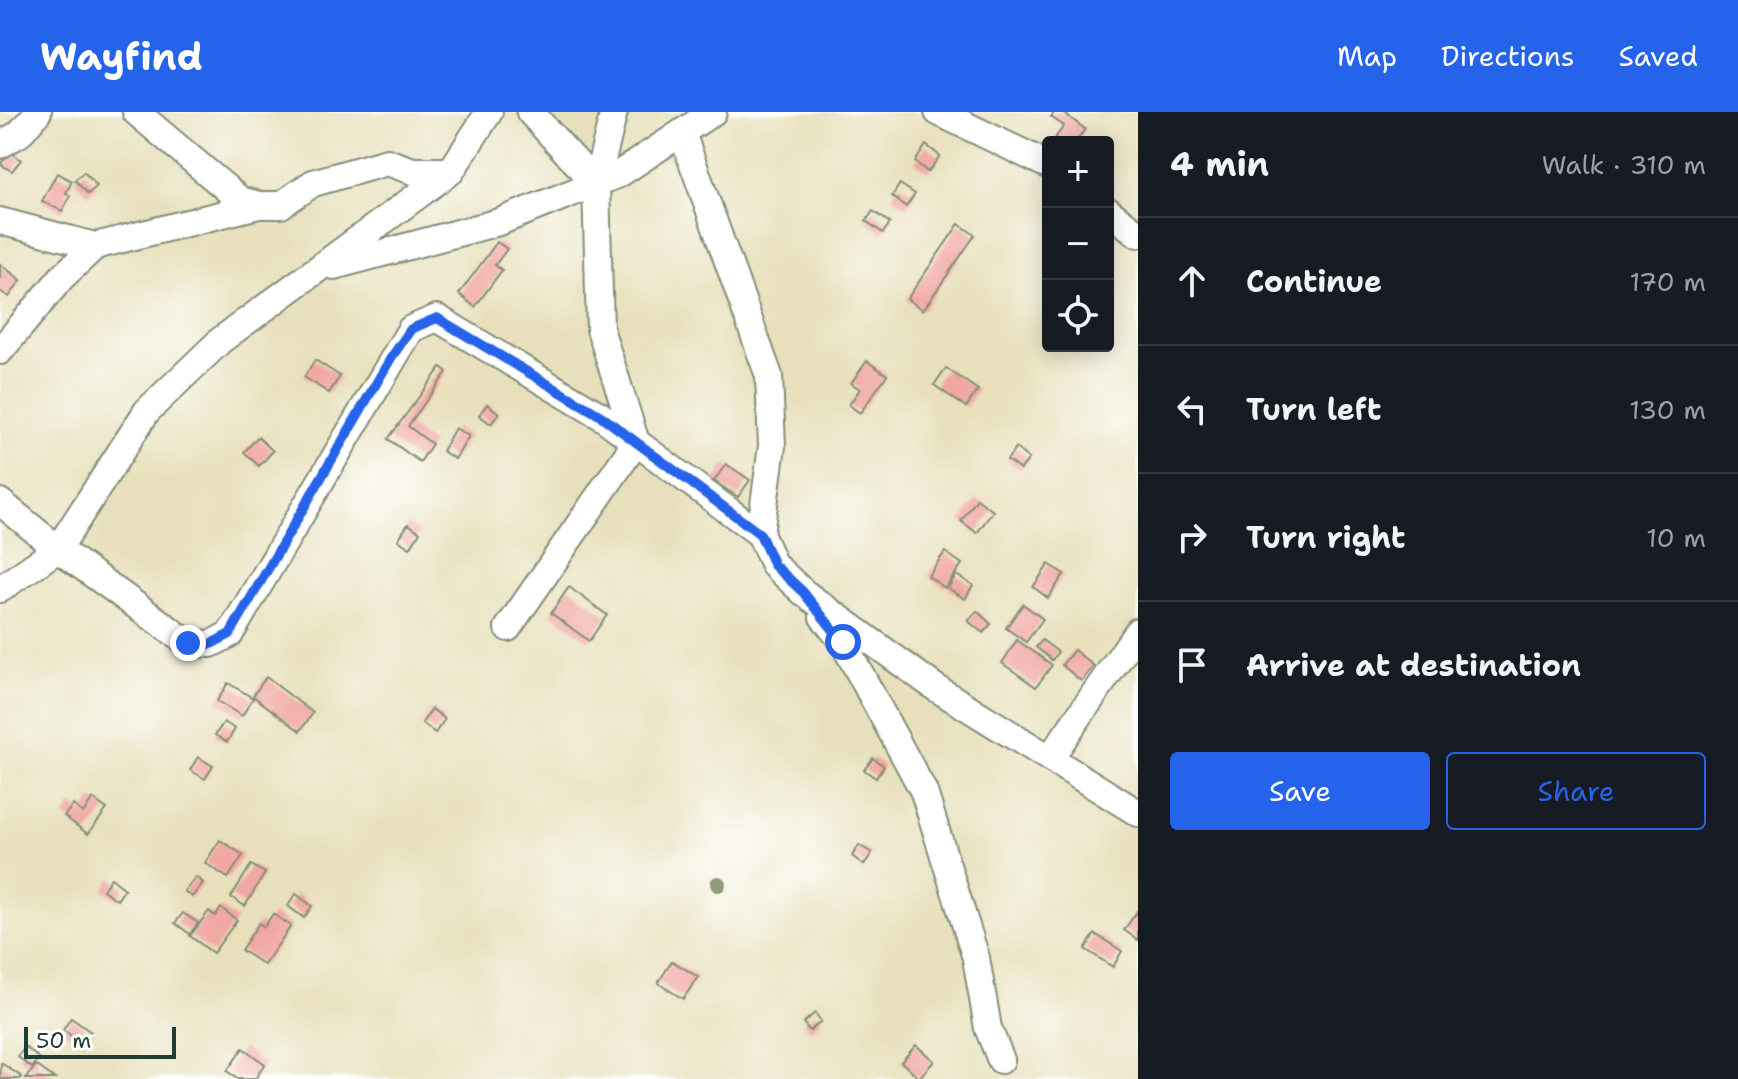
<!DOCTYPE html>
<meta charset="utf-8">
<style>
:root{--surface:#171b24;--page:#242831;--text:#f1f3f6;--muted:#9ea1a6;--line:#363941;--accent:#2563eb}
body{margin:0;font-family:"Shantell Sans",sans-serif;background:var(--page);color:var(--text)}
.controls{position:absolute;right:24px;top:24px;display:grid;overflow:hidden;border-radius:8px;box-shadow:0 4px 20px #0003}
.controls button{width:72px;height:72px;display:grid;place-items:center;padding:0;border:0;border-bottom:2px solid var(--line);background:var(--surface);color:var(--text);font:40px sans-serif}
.scale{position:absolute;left:24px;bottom:20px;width:152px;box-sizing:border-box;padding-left:8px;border:4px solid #1f3d34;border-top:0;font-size:22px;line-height:28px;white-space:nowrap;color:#1f3d34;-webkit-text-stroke:6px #fff;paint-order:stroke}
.stop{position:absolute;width:24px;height:24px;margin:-18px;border:6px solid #2563eb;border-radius:50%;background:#fff}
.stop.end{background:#2563eb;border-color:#fff;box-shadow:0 2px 8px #0008}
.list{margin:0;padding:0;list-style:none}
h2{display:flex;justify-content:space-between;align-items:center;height:104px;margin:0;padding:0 32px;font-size:34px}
h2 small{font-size:26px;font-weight:400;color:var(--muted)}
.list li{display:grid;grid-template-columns:52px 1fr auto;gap:24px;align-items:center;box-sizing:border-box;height:128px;padding:0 32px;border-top:2px solid var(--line)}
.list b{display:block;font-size:30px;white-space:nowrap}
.list em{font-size:26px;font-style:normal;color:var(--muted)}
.actions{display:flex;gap:16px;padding:24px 32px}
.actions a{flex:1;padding:18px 0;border:2px solid var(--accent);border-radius:8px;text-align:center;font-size:28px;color:var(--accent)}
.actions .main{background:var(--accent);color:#fff}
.icon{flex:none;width:44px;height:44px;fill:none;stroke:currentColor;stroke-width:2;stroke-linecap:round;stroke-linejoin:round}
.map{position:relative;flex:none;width:1138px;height:967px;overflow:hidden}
header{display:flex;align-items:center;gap:48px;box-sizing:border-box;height:112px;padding:0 40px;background:var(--accent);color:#fff}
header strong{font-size:38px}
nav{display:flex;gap:44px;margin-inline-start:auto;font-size:28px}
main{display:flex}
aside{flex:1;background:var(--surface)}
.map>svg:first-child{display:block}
</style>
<header>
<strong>Wayfind</strong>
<nav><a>Map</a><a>Directions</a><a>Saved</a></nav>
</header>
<main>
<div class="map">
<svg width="1138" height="967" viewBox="0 0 1138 967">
<rect width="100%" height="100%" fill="#fff"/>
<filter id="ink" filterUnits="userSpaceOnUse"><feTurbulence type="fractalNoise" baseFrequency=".0125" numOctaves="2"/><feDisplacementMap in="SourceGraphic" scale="16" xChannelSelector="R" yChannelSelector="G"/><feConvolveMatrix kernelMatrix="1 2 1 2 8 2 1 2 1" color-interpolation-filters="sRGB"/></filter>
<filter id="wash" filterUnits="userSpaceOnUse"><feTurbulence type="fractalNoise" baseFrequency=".006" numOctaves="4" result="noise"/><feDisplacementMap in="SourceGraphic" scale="32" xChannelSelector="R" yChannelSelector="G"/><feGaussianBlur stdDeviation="1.8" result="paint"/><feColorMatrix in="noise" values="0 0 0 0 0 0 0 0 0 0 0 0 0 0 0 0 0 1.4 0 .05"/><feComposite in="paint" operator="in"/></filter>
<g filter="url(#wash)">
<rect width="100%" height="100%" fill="#e8e0bc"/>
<g id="blocks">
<!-- building -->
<g fill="#f1a7a3">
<polygon points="1055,0 1062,0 1085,17 1076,30 1061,30 1055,26 1064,14 1051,5"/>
<polygon points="926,33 940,44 928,60 915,50"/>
<polygon points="11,40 21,48 12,59 0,52"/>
<polygon points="84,60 97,74 88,82 75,68"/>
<polygon points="57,61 72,69 66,81 70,84 62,99 42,89"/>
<polygon points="900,72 915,82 906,95 892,84"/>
<polygon points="873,99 890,111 883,121 866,109"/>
<polygon points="959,112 975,123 923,198 907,187"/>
<polygon points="497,130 507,137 495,153 502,158 475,195 459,182"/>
<polygon points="0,152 21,168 9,185 0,179"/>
<polygon points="315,248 340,264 329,281 304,265"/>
<polygon points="867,249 887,263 860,301 849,293 860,277 851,271"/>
<polygon points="441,255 447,260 408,314 432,332 420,350 388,327"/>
<polygon points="946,256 978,278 966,295 934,273"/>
<polygon points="487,292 499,301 491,312 479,303"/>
<polygon points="455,316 469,324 455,347 442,339"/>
<polygon points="258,325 273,339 259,354 244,340"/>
<polygon points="1016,336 1029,347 1020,358 1007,348"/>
<polygon points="726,352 750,368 738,385 714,369"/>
<polygon points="977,387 993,399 977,421 961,409"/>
<polygon points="408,412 420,420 410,436 398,428"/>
<polygon points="945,440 962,452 945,476 928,464"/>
<polygon points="1049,452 1064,462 1048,486 1033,475"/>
<polygon points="956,463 973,473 965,487 948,476"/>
<polygon points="569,475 607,503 589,529 551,501"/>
<polygon points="1023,492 1043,507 1026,530 1006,516"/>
<polygon points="977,499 991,512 983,521 968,509"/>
<polygon points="1017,528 1052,553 1036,575 1002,551"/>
<polygon points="1042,528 1058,540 1052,548 1036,535"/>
<polygon points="1074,538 1094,554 1081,569 1062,553"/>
<polygon points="266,565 313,601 300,619 253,584"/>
<polygon points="228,571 253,586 242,604 217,589"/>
<polygon points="432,597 445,607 435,621 422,611"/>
<polygon points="224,610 235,617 227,630 215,623"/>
<polygon points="198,645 213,654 205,667 190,658"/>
<polygon points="873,646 884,654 876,666 864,658"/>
<polygon points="93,687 107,697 88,722 64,704 73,693 83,701"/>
<polygon points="220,728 243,743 228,766 205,751"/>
<polygon points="859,733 872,741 864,753 852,744"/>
<polygon points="251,753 265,761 245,794 231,785"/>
<polygon points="196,765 203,771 192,785 184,779"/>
<polygon points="111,766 125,777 117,788 103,778"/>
<polygon points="296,782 312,794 304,806 288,794"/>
<polygon points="221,796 237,808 213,841 190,824 209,799 215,804"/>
<polygon points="1138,798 1138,828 1124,818"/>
<polygon points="183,801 198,811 190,822 175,811"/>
<polygon points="273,802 291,814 264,853 241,838 259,811 264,815"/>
<polygon points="1095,822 1122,839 1113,855 1085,837"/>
<polygon points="672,849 698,865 683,887 658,871"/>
<polygon points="815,901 821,909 810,919 803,911"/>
<polygon points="71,906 91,920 83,932 63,918"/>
<polygon points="916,933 934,949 919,966 901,950"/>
<polygon points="25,935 39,946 32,956 18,945"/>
<polygon points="243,936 265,952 255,967 237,967 227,959"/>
<polygon points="1,951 22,965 20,967 0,967"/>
<polygon points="36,953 55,967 26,967"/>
</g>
</g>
</g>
<g filter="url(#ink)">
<use href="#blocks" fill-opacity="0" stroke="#848e78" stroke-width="2"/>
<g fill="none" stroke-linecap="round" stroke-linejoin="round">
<!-- minor casing -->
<g stroke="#848e78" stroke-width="30">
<g id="minor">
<polyline points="136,0 240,88 259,93 281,93 313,71 387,50 413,59 451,59"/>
<polyline points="530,0 596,72"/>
<polyline points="938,0 1048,53"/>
<polyline points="682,21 769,264 772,334 760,422 774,453 803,480 936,576 1138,701"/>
<polyline points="0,33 19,22 38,0"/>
<polyline points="1108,99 1138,122"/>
<polyline points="0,109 95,134 259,93"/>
<polyline points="334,154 499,110 619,62 713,0"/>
<polyline points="0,239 62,165 95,134"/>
<polyline points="0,390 58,437 188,531 211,532 230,522 411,217 437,206 601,304 760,422"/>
<polyline points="0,477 58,437 147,299 221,228 451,59 489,0"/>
<polyline points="823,505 843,530 924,680 976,846 988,916 1001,948"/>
<polyline points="508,516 636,330 600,217 596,72 614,0"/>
<polyline points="1050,646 1138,519"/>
</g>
</g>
<!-- minor -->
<use href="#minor" stroke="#fff" stroke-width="26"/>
</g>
<!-- trees -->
<circle fill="#8f9b7b" cx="718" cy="772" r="8"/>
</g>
<g fill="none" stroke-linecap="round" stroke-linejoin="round" filter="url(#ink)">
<!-- route -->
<polyline stroke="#2563eb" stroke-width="10" points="188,531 211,532 230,522 391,246 411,217 437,206 601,304 760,422 774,453 803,480 843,530"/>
</g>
</svg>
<div class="controls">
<button>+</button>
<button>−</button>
<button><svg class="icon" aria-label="locate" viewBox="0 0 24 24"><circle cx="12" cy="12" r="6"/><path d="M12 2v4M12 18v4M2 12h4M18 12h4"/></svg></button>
</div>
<div class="scale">50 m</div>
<div class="stop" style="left:843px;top:530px"></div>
<div class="stop end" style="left:188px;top:531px"></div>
</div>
<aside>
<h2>4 min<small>Walk · 310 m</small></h2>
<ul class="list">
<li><svg class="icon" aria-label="ahead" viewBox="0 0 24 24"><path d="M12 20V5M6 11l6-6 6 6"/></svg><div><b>Continue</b></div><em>170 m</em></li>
<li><svg class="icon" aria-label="left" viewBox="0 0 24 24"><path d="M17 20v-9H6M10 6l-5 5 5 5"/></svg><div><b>Turn left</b></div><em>130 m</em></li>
<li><svg class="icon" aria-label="right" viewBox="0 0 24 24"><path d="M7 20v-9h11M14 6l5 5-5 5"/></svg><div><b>Turn right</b></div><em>10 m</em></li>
<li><svg class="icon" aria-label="arrive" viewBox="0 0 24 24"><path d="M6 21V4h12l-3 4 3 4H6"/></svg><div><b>Arrive at destination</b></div></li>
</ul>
<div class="actions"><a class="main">Save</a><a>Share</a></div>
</aside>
</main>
